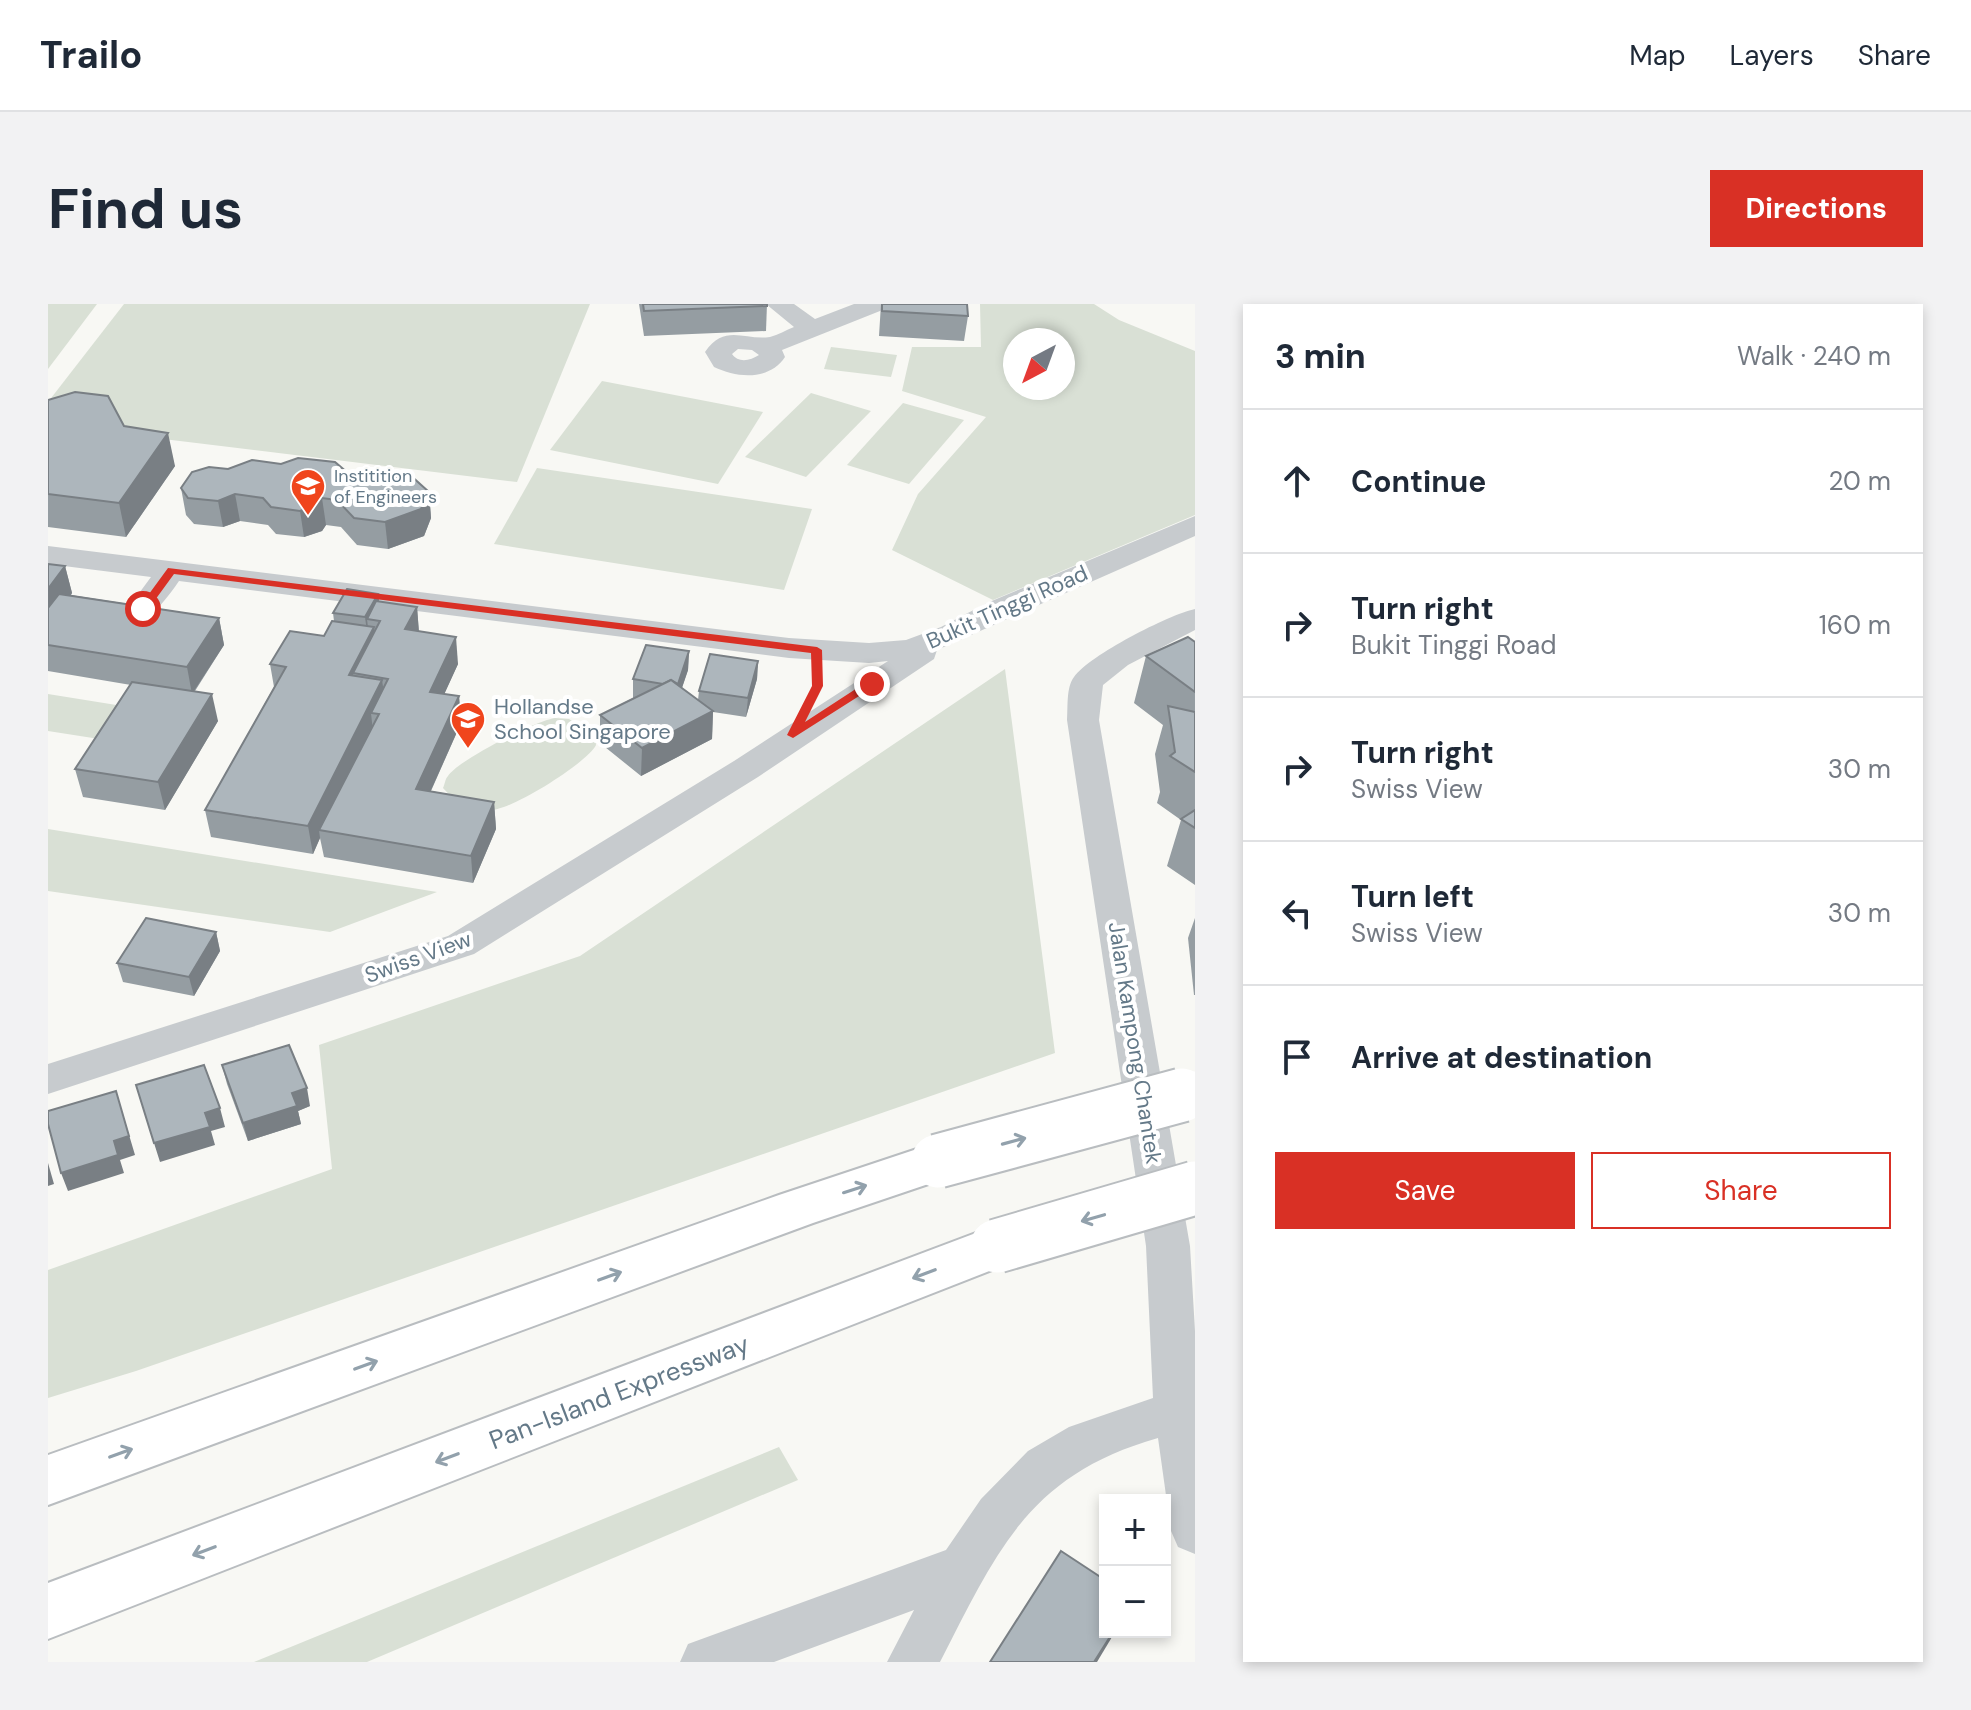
<!DOCTYPE html>
<meta charset="utf-8">
<style>
:root{--surface:#fff;--page:#f2f2f3;--text:#1f2937;--muted:#747a83;--line:#e0e1e3;--accent:#d93025}
body{margin:0;font-family:"DM Sans",sans-serif;background:var(--page);color:var(--text)}
.controls{position:absolute;right:24px;bottom:24px;display:grid;overflow:hidden;border-radius:0px;box-shadow:0 4px 12px #0003}
.controls button{width:72px;height:72px;display:grid;place-items:center;padding:0;border:0;border-bottom:2px solid var(--line);background:var(--surface);color:var(--text);font:40px sans-serif}
.compass{position:absolute;left:955px;top:24px;width:72px;height:72px;border-radius:50%;background:var(--surface);box-shadow:0 4px 12px #0003;rotate:221deg}
.stop{position:absolute;width:24px;height:24px;margin:-18px;border:6px solid #d93025;border-radius:50%;background:#fff}
.stop.end{background:#d93025;border-color:#fff;box-shadow:0 2px 8px #0008}
.list{margin:0;padding:0;list-style:none}
h2{display:flex;justify-content:space-between;align-items:center;height:104px;margin:0;padding:0 32px;font-size:34px}
h2 small{font-size:26px;font-weight:400;color:var(--muted)}
.list li{display:grid;grid-template-columns:52px 1fr auto;gap:24px;align-items:center;box-sizing:border-box;height:144px;padding:0 32px;border-top:2px solid var(--line)}
.list b{display:block;font-size:30px;white-space:nowrap}
.list p{margin:0;font-size:26px;white-space:nowrap;color:var(--muted)}
.list em{font-size:26px;font-style:normal;color:var(--muted)}
.actions{display:flex;gap:16px;padding:24px 32px}
.actions a{flex:1;padding:18px 0;border:2px solid var(--accent);border-radius:0px;text-align:center;font-size:28px;color:var(--accent)}
.actions .main{background:var(--accent);color:#fff}
.icon{flex:none;width:44px;height:44px;fill:none;stroke:currentColor;stroke-width:2;stroke-linecap:round;stroke-linejoin:round}
.map{position:relative;flex:none;width:1147px;height:1358px;overflow:hidden;border-radius:0px}
header{display:flex;align-items:center;gap:48px;box-sizing:border-box;height:112px;padding:0 40px;background:var(--surface);border-bottom:2px solid var(--line)}
header strong{font-size:38px}
nav{display:flex;gap:44px;margin-inline-start:auto;font-size:28px}
.intro{display:flex;align-items:center;justify-content:space-between;box-sizing:border-box;height:192px;padding:0 48px}
h1{margin:0;font-size:56px}
.button{padding:20px 36px;border-radius:0px;background:var(--accent);color:#fff;font-size:28px;font-weight:700}
main{display:flex;gap:48px;padding:0 48px}
aside{flex:1;background:var(--surface);border-radius:0px;box-shadow:0 4px 12px #0003}
.map>svg:first-child{display:block}
</style>
<header>
<strong>Trailo</strong>
<nav><a>Map</a><a>Layers</a><a>Share</a></nav>
</header>
<div class="intro"><h1>Find us</h1><a class="button">Directions</a></div>
<main>
<div class="map">
<svg width="1147" height="1358" viewBox="0 0 1147 1358">
<rect width="100%" height="100%" fill="#f8f8f4"/>
<!-- green -->
<g fill="#d9e0d5" fill-rule="evenodd">
<polygon points="0,0 49,0 0,65"/>
<polygon points="76,0 542,0 469,178 0,121 0,98"/>
<path d="M932,0H1046L1071,16L1147,47V211L945,296L844,246L870,190L938,113L854,87L864,43H933ZM967,36H1015V84H967Z"/>
<polygon points="783,43 849,51 843,73 776,65"/>
<polygon points="554,77 715,108 670,180 502,146"/>
<polygon points="763,89 823,107 758,173 697,153"/>
<polygon points="855,99 916,116 861,180 799,161"/>
<polygon points="489,164 764,205 736,286 446,240"/>
<polygon points="957,365 1007,749 88,1067 0,1094 0,966 284,865 271,741 532,652"/>
<polygon points="0,390 87,404 64,437 0,427"/>
<path d="M507,414L521,415L547,432L548,441C539,459 465,505 444,506C426,507 406,497 395,484C397,480 397,475 400,472C410,456 487,417 507,414Z"/>
<polygon points="0,525 389,588 282,628 0,587"/>
<polygon points="731,1143 750,1176 319,1358 206,1358"/>
</g>
<g fill="none" stroke-linecap="round" stroke-linejoin="round">
<!-- highway casing -->
<g stroke="#b9bdc0" stroke-width="4">
<g id="highway">
<polygon points="890,838 907,843 914,857 907,871 765,919 0,1201 0,1151 731,891"/>
<polygon points="949,921 967,927 974,942 967,957 0,1335 0,1279"/>
</g>
</g>
<!-- minor -->
<g fill="#c7cbce" fill-rule="evenodd">
<path d="M718,0H746L767,15L806,0H840L837,5L734,46L737,53C721,77 689,74 666,63L657,48C677,19 697,37 722,33C730,31 738,26 746,23ZM690,45L704,46L711,51C702,57 690,59 684,50Z"/>
<path d="M1147,212V232L889,346L886,355L710,473L426,650L0,790V760L400,632L686,457L840,357L821,359L741,354L131,277C102,319 88,327 36,314L32,307L36,300L47,298L79,300L89,292L103,273L0,260V242L741,334L821,339L858,336L893,323L939,299Z"/>
<path d="M1147,305V326L1080,361L1055,381L1051,416L1142,942L1147,1027V1250L1130,1243L1123,1227L1110,1134C980,1171 949,1247 892,1358H839L866,1306L726,1358H632L640,1340L898,1246L933,1195L980,1147L1021,1123L1105,1094L1098,942L1019,416C1020,404 1018,383 1026,373C1042,351 1120,311 1147,305Z"/>
</g>
<!-- highway -->
<use href="#highway" fill="#fff" fill-rule="evenodd"/>
<!-- highway-bridge-far1 casing -->
<g stroke="#b9bdc0" stroke-width="45" stroke-linecap="butt">
<polyline id="highway-bridge-far1" points="1127,793 1147,788"/>
</g>
<!-- highway-bridge casing -->
<g stroke="#b9bdc0" stroke-width="57" stroke-linecap="butt">
<g id="highway-bridge">
<polyline points="890,857 1134,791"/>
<polyline points="949,942 1147,884"/>
</g>
</g>
<!-- highway-bridge-far1 -->
<use href="#highway-bridge-far1" stroke="#fff" stroke-width="41"/>
<!-- highway-bridge -->
<use href="#highway-bridge" stroke="#fff" stroke-width="53"/>
</g>
<!-- wall -->
<g fill="#959da2">
<polygon points="591,0 719,0 718,27 596,32"/>
<polygon points="833,0 919,0 920,12 916,37 831,32"/>
<polygon points="0,96 76,122 127,162 78,233 0,223"/>
<polygon points="307,175 381,188 383,214 376,232 340,245 309,241 293,223 278,221 274,227 256,233 228,230 220,221 192,217 175,223 146,220 138,211 133,184"/>
<polygon points="0,260 17,262 24,289 23,291 171,314 176,341 147,387 170,417 117,506 35,493 27,465 83,381 0,367"/>
<polygon points="330,290 331,298 369,303 371,328 410,360 396,390 411,392 413,419 383,487 446,498 448,525 425,579 276,553 272,534 265,550 163,533 157,506 226,383 222,360 276,332 286,317 285,309"/>
<polygon points="1147,338 1147,581 1119,562 1133,516 1109,499 1112,488 1107,450 1115,421 1086,399 1098,352"/>
<polygon points="641,347 640,366 634,384 650,396 651,387 710,357 709,375 698,413 665,408 664,435 593,472 552,439 552,411 585,394 585,375"/>
<polygon points="1147,614 1147,691 1146,691 1140,634"/>
<polygon points="168,628 172,647 146,692 75,678 69,659"/>
<polygon points="174,761 262,802 250,807 253,820 200,837 179,780"/>
</g>
<!-- shaded-wall -->
<g fill="#797f84">
<polygon points="120,129 127,162 78,233 71,199"/>
<polygon points="381,188 383,214 376,232 340,245 337,218"/>
<polygon points="187,190 192,217 175,223 170,197"/>
<polygon points="274,194 278,221 274,227 256,233 252,207"/>
<polygon points="17,262 24,289 0,322 0,285"/>
<polygon points="330,290 334,317 319,315 321,332 326,323 330,350 305,369 308,392 301,371 320,335 317,313"/>
<polygon points="369,303 371,330 357,325"/>
<polygon points="171,314 176,341 144,390 139,363"/>
<polygon points="408,333 410,360 385,415 382,388"/>
<polygon points="641,347 640,366 628,401 629,382"/>
<polygon points="710,357 709,375 698,413 700,394"/>
<polygon points="334,376 338,403 331,410 323,409 325,428 271,526 272,534 265,550 260,522"/>
<polygon points="164,390 170,417 117,506 110,478"/>
<polygon points="411,392 413,419 371,513 368,485"/>
<polygon points="665,407 664,435 593,472 594,444"/>
<polygon points="446,498 448,525 425,579 423,552"/>
<polygon points="168,628 172,647 146,692 141,673"/>
<polygon points="259,784 262,802 250,807 253,820 200,837 195,819 244,789"/>
<polygon points="68,787 87,851 72,856 76,869 20,887 13,869"/>
<polygon points="172,804 177,823 163,827 167,841 112,858 106,839 157,809"/>
<polygon points="0,859 6,880 0,882"/>
<polygon points="1065,1328 1067,1328 1049,1358 1046,1358"/>
</g>
<!-- building -->
<g fill="#adb6bc" stroke="#797f84" stroke-width="2">
<polygon points="595,0 719,0 719,2 596,7"/>
<polygon points="834,0 919,0 920,12 834,7"/>
<polygon points="27,88 60,92 76,122 120,129 71,199 0,190 0,96"/>
<polygon points="250,154 287,158 307,175 329,166 361,170 381,188 373,205 337,218 306,214 289,196 274,194 270,200 252,207 223,203 215,194 187,190 170,197 140,194 133,184 144,168 161,163 180,165 204,156 233,160"/>
<polygon points="0,260 17,262 0,285"/>
<polygon points="299,285 330,290 317,313 285,309"/>
<polygon points="11,290 171,314 139,363 0,341 0,304"/>
<polygon points="328,297 369,303 357,325 408,333 382,388 411,392 368,485 446,498 423,552 271,526 331,410 323,409 340,375 305,369 332,317 319,315"/>
<polygon points="284,317 326,323 301,371 334,376 260,522 157,506 238,363 222,360 242,327 276,332"/>
<polygon points="1140,333 1147,338 1147,388 1098,352"/>
<polygon points="598,341 641,347 630,380 623,376 615,380 585,375"/>
<polygon points="662,350 710,357 700,394 651,387"/>
<polygon points="623,376 665,407 594,444 552,411"/>
<polygon points="84,378 164,390 110,478 27,465"/>
<polygon points="1120,402 1147,408 1147,468 1122,452 1127,448"/>
<polygon points="1147,506 1147,524 1133,515"/>
<polygon points="98,614 168,628 141,673 69,659"/>
<polygon points="241,741 259,784 244,789 249,802 195,819 174,761"/>
<polygon points="156,761 172,804 157,809 162,823 106,839 88,781"/>
<polygon points="68,787 81,832 66,837 70,851 13,869 0,820 0,807"/>
<polygon points="1013,1247 1057,1276 1057,1328 1065,1328 1046,1358 942,1358"/>
</g>
<!-- one-way arrows -->
<defs><path id="oneway-shaft" d="M-6 0H5M1.5-3L5.5 0L1.5 3" fill="none" stroke-width="1.6" stroke-linecap="round" stroke-linejoin="round" transform="scale(2)"/></defs>
<g stroke="#92a1ac">
<use href="#oneway-shaft" transform="translate(966 837) rotate(-15)"/>
<use href="#oneway-shaft" transform="translate(807 885) rotate(-18)"/>
<use href="#oneway-shaft" transform="translate(1045 914) rotate(164)"/>
<use href="#oneway-shaft" transform="translate(876 970) rotate(159)"/>
<use href="#oneway-shaft" transform="translate(562 972) rotate(-20)"/>
<use href="#oneway-shaft" transform="translate(318 1061) rotate(-20)"/>
<use href="#oneway-shaft" transform="translate(73 1149) rotate(-20)"/>
<use href="#oneway-shaft" transform="translate(399 1154) rotate(159)"/>
<use href="#oneway-shaft" transform="translate(156 1247) rotate(159)"/>
</g>
<!-- route -->
<polygon fill="#d93025" points="120,264 769,343 774,346 775,382 757,418 820,377 830,380 745,434 739,431 764,382 763,349 126,270 99,307 91,307 90,305"/>
<!-- icons -->
<defs>
<g id="school-pin" transform="scale(1.8)"><path d="M0 17L-7.5 6A9.5 9.5 0 1 1 7.5 6Z" fill="#f0451c" stroke="#fff"/><path d="M0-5L7-2L0 1L-7-2ZM-4 1L0 2.5L4 1V4Q0 6-4 4Z" fill="#fff"/></g>
</defs>
<g fill-rule="evenodd">
<use href="#school-pin" x="260" y="182"/>
<use href="#school-pin" x="420" y="415"/>
</g>
<g text-anchor="middle" dominant-baseline="central" stroke-width="8" stroke-linejoin="round" paint-order="stroke">
<!-- far-poi labels -->
<g font-size="18" fill="#647988" stroke="#fff" text-anchor="start">
<text x="286" y="172">Institition<tspan x="286" dy="21">of Engineers</tspan></text>
</g>
<!-- street labels -->
<g font-size="22" fill="#647988" stroke="#fff">
<text transform="translate(959 303) rotate(-24)">Bukit Tinggi Road</text>
<text transform="translate(370 653) rotate(-20)">Swiss View</text>
<text transform="translate(1087 739) rotate(81)">Jalan Kampong Chantek</text>
</g>
<!-- poi labels -->
<g font-size="22" fill="#647988" stroke="#fff" text-anchor="start">
<text x="446" y="402">Hollandse<tspan x="446" dy="25">School Singapore</tspan></text>
</g>
<!-- near-street labels -->
<g font-size="26" fill="#647988" stroke="#fff">
<text transform="translate(571 1088) rotate(-21)">Pan-Island Expressway</text>
</g>
</g>
</svg>
<div class="controls">
<button>+</button>
<button>−</button>
</div>
<svg class="compass" viewBox="-18 -18 36 36"><path d="M0-13l5 13h-10z" fill="#e53935"/><path d="M0 13l5-13h-10z" fill="#747a83"/></svg>
<div class="stop" style="left:95px;top:305px"></div>
<div class="stop end" style="left:824px;top:380px"></div>
</div>
<aside>
<h2>3 min<small>Walk · 240 m</small></h2>
<ul class="list">
<li><svg class="icon" aria-label="ahead" viewBox="0 0 24 24"><path d="M12 20V5M6 11l6-6 6 6"/></svg><div><b>Continue</b></div><em>20 m</em></li>
<li><svg class="icon" aria-label="right" viewBox="0 0 24 24"><path d="M7 20v-9h11M14 6l5 5-5 5"/></svg><div><b>Turn right</b><p>Bukit Tinggi Road</p></div><em>160 m</em></li>
<li><svg class="icon" aria-label="right" viewBox="0 0 24 24"><path d="M7 20v-9h11M14 6l5 5-5 5"/></svg><div><b>Turn right</b><p>Swiss View</p></div><em>30 m</em></li>
<li><svg class="icon" aria-label="left" viewBox="0 0 24 24"><path d="M17 20v-9H6M10 6l-5 5 5 5"/></svg><div><b>Turn left</b><p>Swiss View</p></div><em>30 m</em></li>
<li><svg class="icon" aria-label="arrive" viewBox="0 0 24 24"><path d="M6 21V4h12l-3 4 3 4H6"/></svg><div><b>Arrive at destination</b></div></li>
</ul>
<div class="actions"><a class="main">Save</a><a>Share</a></div>
</aside>
</main>
